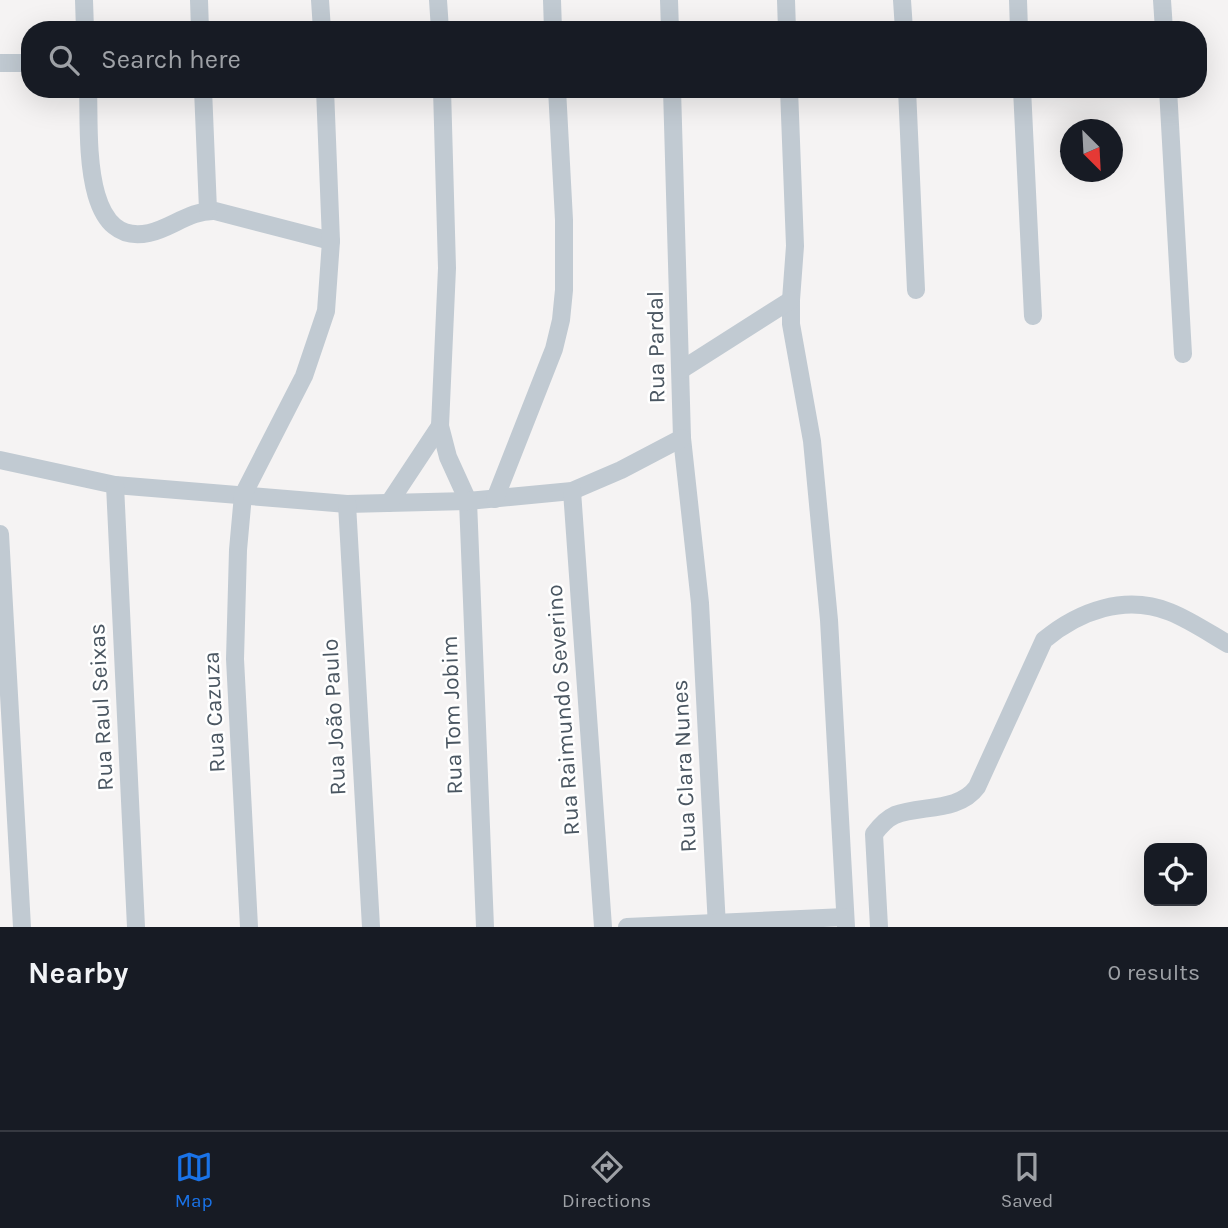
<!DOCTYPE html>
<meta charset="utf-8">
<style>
:root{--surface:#171b24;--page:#242831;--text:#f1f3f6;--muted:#9ea1a6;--line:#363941;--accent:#1a73e8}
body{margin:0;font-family:Karla,sans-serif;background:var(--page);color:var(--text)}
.controls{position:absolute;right:21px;bottom:21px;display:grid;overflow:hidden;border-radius:14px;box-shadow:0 7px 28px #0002}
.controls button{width:63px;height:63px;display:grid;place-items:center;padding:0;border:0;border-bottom:2px solid var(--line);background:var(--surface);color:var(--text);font:35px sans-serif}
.compass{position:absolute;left:1060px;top:119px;width:63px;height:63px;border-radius:50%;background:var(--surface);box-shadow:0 7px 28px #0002;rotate:156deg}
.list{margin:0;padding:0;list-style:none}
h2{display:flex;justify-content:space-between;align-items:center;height:91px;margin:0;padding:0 28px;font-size:30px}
h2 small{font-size:23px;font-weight:400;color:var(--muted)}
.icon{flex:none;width:38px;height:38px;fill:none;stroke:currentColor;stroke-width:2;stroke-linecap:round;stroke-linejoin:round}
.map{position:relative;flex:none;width:1228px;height:927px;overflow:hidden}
.search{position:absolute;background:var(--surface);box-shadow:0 7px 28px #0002;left:21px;right:21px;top:21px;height:77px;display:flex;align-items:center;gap:18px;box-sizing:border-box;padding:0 24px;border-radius:28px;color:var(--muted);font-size:26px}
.sheet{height:203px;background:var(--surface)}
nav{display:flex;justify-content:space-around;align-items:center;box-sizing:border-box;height:98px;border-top:2px solid var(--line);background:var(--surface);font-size:19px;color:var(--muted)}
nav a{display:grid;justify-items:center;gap:4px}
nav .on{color:var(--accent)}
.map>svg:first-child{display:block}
</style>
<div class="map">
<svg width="1228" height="927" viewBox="0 0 1228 927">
<rect width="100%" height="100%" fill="#f5f3f3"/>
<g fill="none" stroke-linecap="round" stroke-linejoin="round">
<!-- minor -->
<g stroke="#c1cad2" stroke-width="18">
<polyline points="84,0 85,30"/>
<polyline points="199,0 200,30"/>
<polyline points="320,0 322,30"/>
<polyline points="438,0 440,30"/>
<polyline points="552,0 553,30"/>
<polyline points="669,0 670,30"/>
<polyline points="786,0 787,30"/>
<polyline points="902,0 904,30"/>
<polyline points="1018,0 1019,30"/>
<polyline points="1162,0 1164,30"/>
<polyline points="0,63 30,63"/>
<path d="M88,89C90,130 80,248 149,233C172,228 190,210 215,211L331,241"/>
<polyline points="203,89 208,210"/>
<polyline points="442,89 447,268 440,426 448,457 468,501 485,927"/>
<polyline points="672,89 682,438 700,603 717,927"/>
<polyline points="789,89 795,246 791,300 791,324 812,441 829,620 846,927"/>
<polyline points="907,89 916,290"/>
<polyline points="1022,89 1033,316"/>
<polyline points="1168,89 1183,354"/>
<polyline points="681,370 791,300"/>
<polyline points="0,460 115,485 347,504 468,501 572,491 621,470 682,438"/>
<polyline points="115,485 136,927"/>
<polyline points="572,491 603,927"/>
<polyline points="495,499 554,349 561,320 564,290 564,220 557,89"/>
<polyline points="389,503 440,426"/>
<polyline points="347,504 371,927"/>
<polyline points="0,534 22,927"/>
<polyline points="249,927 235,659 238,550 243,495 304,376 326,311 331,241 325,89"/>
<polyline points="627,927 845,917"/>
<path d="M879,927L874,834C880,826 886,819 895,815C921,805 959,812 977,787L1044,640C1079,611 1125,594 1170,612C1190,620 1209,633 1228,644"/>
</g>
</g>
<g text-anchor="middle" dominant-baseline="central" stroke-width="5" stroke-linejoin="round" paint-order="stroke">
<!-- street labels -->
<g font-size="23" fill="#4a5661" stroke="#fff">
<text transform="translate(656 347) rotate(-91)">Rua Pardal</text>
<text transform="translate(101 707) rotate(-93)">Rua Raul Seixas</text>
<text transform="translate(563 710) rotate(-94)">Rua Raimundo Severino</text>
<text transform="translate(214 712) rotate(-93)">Rua Cazuza</text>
<text transform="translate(452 715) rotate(-92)">Rua Tom Jobim</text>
<text transform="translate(334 717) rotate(-93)">Rua João Paulo</text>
<text transform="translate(684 766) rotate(-93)">Rua Clara Nunes</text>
</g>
</g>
</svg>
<div class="controls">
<button><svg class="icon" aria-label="locate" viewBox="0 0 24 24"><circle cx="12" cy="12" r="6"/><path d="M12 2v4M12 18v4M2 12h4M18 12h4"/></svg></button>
</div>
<svg class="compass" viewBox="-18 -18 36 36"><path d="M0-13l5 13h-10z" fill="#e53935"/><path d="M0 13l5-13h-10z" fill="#9ea1a6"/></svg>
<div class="search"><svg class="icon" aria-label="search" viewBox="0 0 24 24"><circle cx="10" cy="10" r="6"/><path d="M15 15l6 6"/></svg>Search here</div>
</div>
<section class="sheet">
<h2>Nearby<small>0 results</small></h2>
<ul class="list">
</ul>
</section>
<nav>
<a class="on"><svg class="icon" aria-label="map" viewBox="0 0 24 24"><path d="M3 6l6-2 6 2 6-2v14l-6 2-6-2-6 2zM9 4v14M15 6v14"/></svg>Map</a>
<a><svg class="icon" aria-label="directions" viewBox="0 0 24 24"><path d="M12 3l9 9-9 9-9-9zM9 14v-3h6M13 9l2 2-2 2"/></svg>Directions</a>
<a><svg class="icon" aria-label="saved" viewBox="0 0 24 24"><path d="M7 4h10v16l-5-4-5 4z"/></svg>Saved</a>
</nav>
